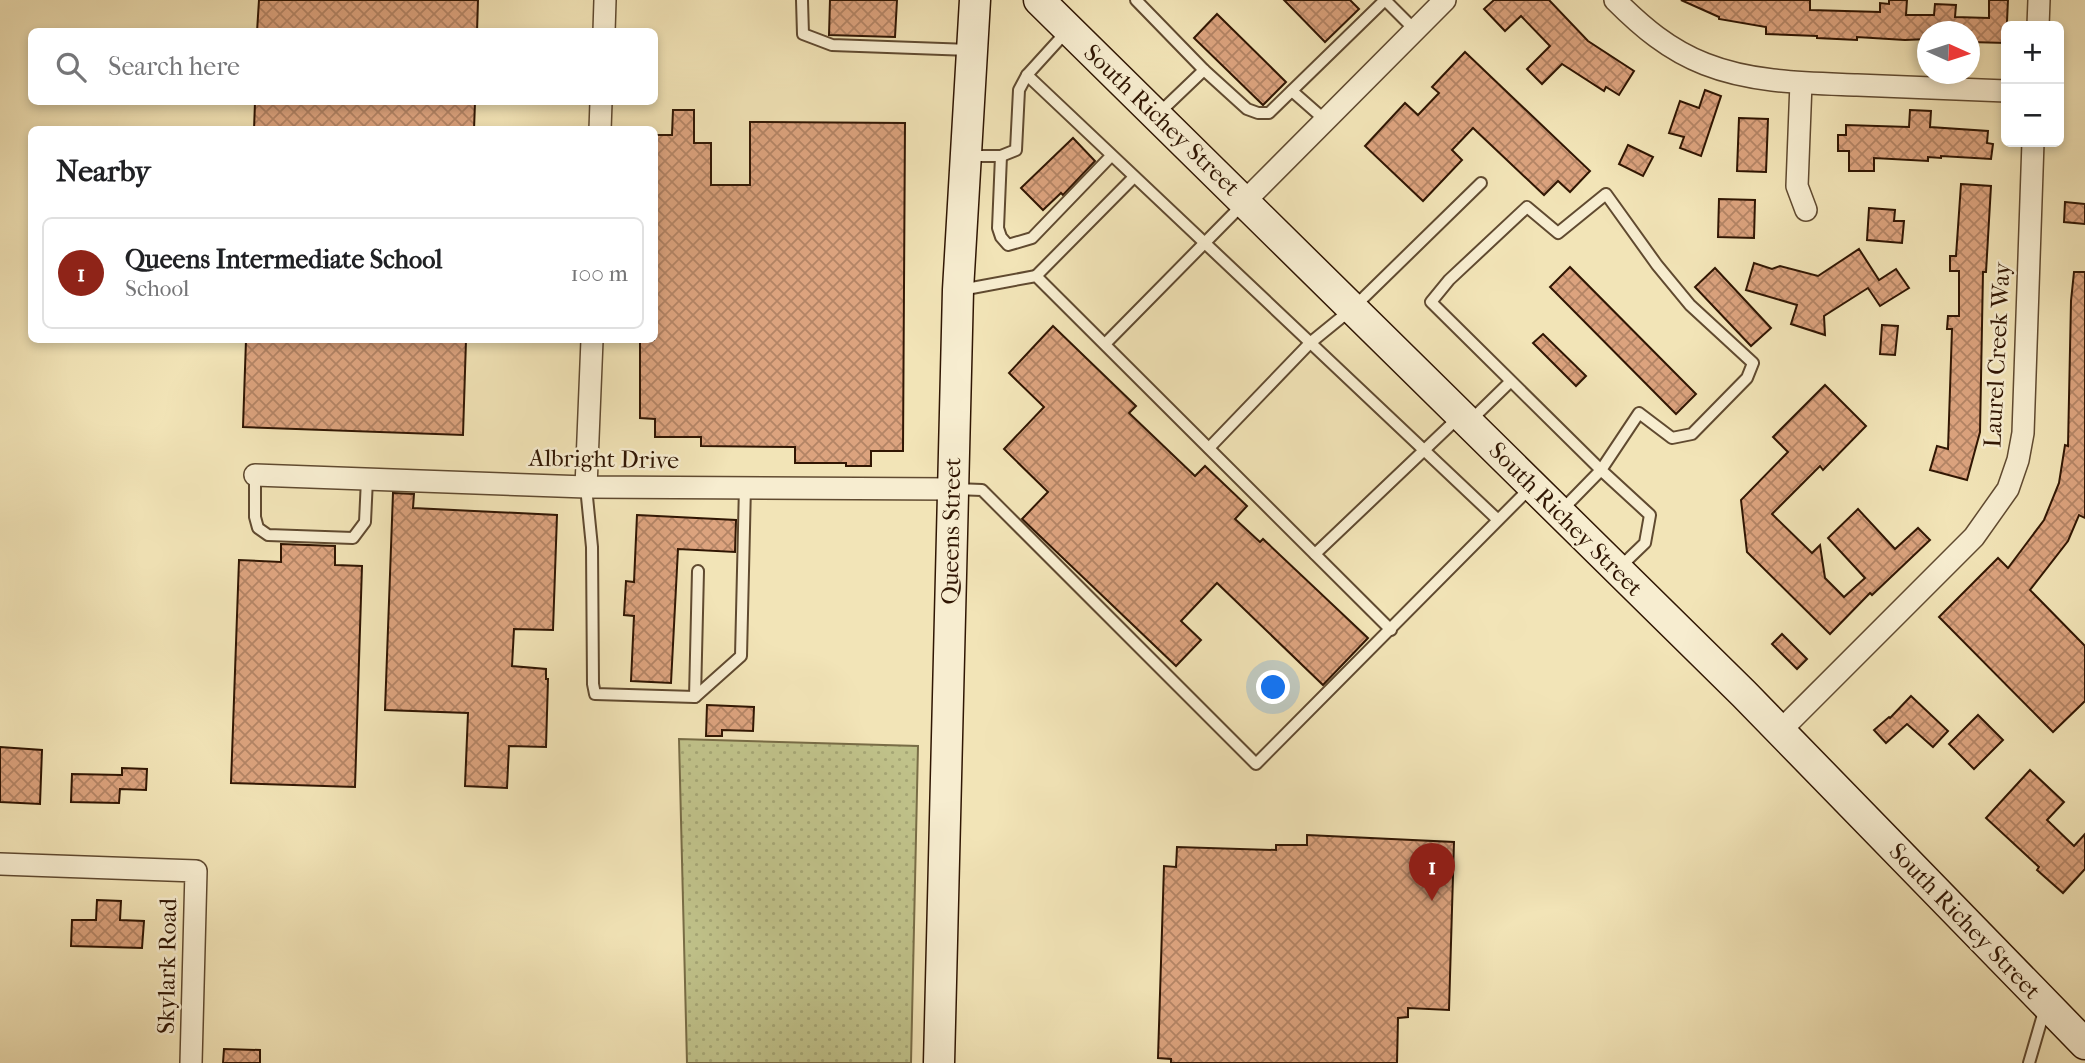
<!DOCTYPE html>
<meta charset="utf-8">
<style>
:root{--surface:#fff;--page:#f6f6f6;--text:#202124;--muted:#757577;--line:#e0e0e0;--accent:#8f2418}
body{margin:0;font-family:"IM FELL French Canon",serif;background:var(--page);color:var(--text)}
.controls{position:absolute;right:21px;top:21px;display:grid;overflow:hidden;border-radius:10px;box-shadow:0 4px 10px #0003}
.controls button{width:63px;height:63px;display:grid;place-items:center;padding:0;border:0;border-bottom:2px solid var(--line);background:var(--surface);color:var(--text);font:35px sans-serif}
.compass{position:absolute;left:1917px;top:21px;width:63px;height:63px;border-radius:50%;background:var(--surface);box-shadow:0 4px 10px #0003;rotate:93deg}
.you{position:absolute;left:1274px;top:688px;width:24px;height:24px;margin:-18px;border:5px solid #fff;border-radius:50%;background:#1a73e8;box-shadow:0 0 0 10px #1a73e833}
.badge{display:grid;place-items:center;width:46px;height:46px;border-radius:50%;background:var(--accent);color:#fff;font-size:23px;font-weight:700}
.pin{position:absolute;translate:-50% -58px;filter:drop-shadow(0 2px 4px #0008)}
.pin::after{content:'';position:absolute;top:37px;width:24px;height:21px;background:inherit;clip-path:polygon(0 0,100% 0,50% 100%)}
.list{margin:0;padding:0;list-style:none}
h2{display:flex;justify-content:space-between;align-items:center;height:91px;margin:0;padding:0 28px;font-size:30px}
h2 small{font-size:23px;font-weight:400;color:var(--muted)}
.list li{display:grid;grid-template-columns:46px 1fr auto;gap:21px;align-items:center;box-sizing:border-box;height:112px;margin:0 14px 14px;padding:0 14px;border:2px solid var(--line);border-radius:10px}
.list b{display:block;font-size:26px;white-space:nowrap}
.list p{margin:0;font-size:23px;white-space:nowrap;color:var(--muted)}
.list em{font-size:23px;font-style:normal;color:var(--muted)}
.icon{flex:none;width:38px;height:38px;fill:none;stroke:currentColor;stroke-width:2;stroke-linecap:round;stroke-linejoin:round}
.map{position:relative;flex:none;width:2085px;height:1063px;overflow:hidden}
.search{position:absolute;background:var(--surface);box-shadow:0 4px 10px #0003;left:28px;top:28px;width:630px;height:77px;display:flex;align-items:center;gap:18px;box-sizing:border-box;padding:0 24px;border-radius:10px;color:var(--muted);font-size:26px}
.panel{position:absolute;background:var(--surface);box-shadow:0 4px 10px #0003;left:28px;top:126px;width:630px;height:217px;border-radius:10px}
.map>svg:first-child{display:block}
</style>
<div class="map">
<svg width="2085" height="1063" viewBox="0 0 2085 1063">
<defs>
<pattern id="grass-dots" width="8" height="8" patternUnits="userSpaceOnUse" patternTransform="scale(1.75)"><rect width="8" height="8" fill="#c0c28a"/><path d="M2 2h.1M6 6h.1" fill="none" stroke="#a5a675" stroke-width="1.8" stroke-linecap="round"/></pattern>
<pattern id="building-cross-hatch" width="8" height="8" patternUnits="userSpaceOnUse" patternTransform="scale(1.75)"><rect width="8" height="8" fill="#dca37e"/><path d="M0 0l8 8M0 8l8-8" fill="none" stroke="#b38465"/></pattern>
</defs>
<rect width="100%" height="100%" fill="#f2e4b7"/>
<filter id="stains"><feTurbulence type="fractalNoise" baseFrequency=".00286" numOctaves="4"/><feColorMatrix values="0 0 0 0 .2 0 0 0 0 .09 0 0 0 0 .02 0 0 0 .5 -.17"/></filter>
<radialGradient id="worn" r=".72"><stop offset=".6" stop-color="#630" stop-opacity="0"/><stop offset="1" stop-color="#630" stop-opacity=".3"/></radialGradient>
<!-- grass -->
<polygon fill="url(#grass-dots)" stroke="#786c46" stroke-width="2" points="679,739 918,746 911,1063 687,1063"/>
<!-- building -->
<g fill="url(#building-cross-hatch)" stroke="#301603" stroke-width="2">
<polygon points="259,0 478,0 477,32 257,32"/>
<polygon points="830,0 897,0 895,37 829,35"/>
<polygon points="1284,0 1350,0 1359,9 1325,42"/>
<polygon points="1494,0 1549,0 1588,41 1634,71 1619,95 1606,87 1604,91 1562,64 1542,84 1527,69 1550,46 1521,16 1505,31 1484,9"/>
<polygon points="1681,0 1810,0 1810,10 1880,12 1880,3 1889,4 1889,0 1907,0 1906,15 1934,15 1935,4 1956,5 1955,17 1989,18 1989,0 2008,0 2006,43 1970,42 1970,32 1928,32 1928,39 1905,40 1857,37 1857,40 1817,38 1817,36 1766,34 1766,27 1719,19 1719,17"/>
<polygon points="1217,14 1286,82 1263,105 1194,38"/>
<polygon points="1465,52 1590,171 1570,192 1558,181 1544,195 1473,128 1452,150 1462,160 1423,201 1365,146 1405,103 1418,115 1439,93 1432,87"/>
<polygon points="1705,90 1721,96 1701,156 1680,148 1684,137 1669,133 1680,101 1699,108"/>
<polygon points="255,102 475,102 474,130 254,130"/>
<polygon points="673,110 694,110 694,143 711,143 711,185 750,185 750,122 905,123 903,451 871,451 871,466 846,466 846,463 795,463 795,447 701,446 701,437 655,437 655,419 640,418 640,340 654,340 655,135 672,135"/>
<polygon points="1910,110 1931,111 1930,127 1988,131 1987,143 1993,144 1991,159 1941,156 1941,158 1928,157 1928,161 1874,158 1874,171 1849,171 1849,151 1838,151 1838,135 1846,135 1846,125 1909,127"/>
<polygon points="1739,118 1768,119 1766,172 1737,171"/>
<polygon points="1073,138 1095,161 1063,195 1061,193 1043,210 1021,188"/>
<polygon points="1628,145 1653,157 1643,176 1619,164"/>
<polygon points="1961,184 1991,186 1986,272 1983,272 1980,432 1967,480 1930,470 1937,446 1948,449 1952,329 1947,329 1948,316 1959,316 1959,271 1950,271 1950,256 1956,256"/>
<polygon points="1719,199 1755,200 1754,238 1718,237"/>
<polygon points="2065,202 2085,204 2085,224 2064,222"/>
<polygon points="1869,208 1895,210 1894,221 1904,221 1902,243 1867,240"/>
<polygon points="1859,249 1879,280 1896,269 1909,288 1880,306 1868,288 1824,316 1825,335 1791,324 1797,305 1746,290 1754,263 1772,269 1780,266 1818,276"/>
<polygon points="1570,267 1696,394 1676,414 1550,287"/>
<polygon points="1715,268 1771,328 1751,346 1695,287"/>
<polygon points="2074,272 2085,272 2085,518 2079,515 2068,541 2030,590 2085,646 2085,701 2053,732 1939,617 1998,558 2008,568 2044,520 2059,483 2065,445 2068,446 2071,301"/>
<polygon points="1882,325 1898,326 1895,355 1880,354"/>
<polygon points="1053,326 1136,406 1129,413 1195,476 1205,466 1247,506 1235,519 1260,542 1263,539 1368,638 1323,685 1217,583 1181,621 1201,640 1176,666 1022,519 1048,492 1004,449 1044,407 1009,373"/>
<polygon points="1543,334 1586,376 1576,386 1533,343"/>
<polygon points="246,340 466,340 463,435 243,427"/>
<polygon points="1825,385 1866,426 1823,470 1820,466 1772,514 1812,553 1820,545 1825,578 1844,597 1865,578 1828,538 1858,509 1895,549 1918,528 1930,540 1872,595 1870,593 1830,634 1747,552 1741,500 1788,452 1773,437"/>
<polygon points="393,493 414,494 413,508 557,515 553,630 514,629 512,666 546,669 546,679 548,679 546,747 509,746 507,788 465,786 468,713 385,710"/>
<polygon points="637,515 736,520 735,552 678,549 671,683 631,681 634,616 624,615 626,581 634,582"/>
<polygon points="281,544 335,546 335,565 362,566 355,787 231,783 239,560 281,562"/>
<polygon points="1782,634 1807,659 1797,669 1772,644"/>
<polygon points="1911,696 1948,731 1933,747 1907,724 1886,743 1874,730 1889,717 1890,718"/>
<polygon points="707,705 754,707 753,731 722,730 722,736 706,736"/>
<polygon points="1978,715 2003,740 1974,769 1949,744"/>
<polygon points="0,747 42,750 40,804 0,802"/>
<polygon points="122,768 147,769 146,790 120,789 119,803 71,802 72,774 122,775"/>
<polygon points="2030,770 2064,802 2047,820 2074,846 2085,834 2085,869 2063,893 2037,870 2039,867 1986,818"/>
<polygon points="1307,835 1454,842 1449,1010 1408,1008 1408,1017 1398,1018 1397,1063 1171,1063 1171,1059 1158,1058 1164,866 1176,867 1177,847 1276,850 1276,845 1307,845"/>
<polygon points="97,900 121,901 120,920 144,921 142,948 71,946 72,920 96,920"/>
<polygon points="224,1049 260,1050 260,1063 223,1063"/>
</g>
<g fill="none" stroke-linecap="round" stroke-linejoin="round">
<!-- lane casing -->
<g stroke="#604a30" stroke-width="14">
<g id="lane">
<polyline points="802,0 803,34 832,45 970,50"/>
<polyline points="1136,0 1204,70 1247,109 1258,113 1269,113 1385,0"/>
<polyline points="1386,1 1415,30"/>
<polyline points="1027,75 1497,519"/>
<polyline points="1292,91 1325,120"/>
<polyline points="1158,114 1204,70"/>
<polyline points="967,156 1001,156 1016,150 1019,90 1027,75 1067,31"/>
<polyline points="1001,156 998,228 1001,237 1008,245 1032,238 1111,156"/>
<polyline points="1036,276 1134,177"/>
<polyline points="961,290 1036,276 1391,630"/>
<polyline points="1105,344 1243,204"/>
<polyline points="1470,421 1510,382"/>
<polyline points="1209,448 1310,343 1353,308 1481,183"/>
<polyline points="255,475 255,517 258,528 268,535 353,538 365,522 367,479"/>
<polyline points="586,487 592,547 593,684 595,694 695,697 741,656 745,486"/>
<polyline points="955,489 982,490 1256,764 1532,486"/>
<polyline points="1561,511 1601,470 1639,413 1672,438 1692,434 1747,378 1753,363 1690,305 1657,265 1606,194 1558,233 1527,207 1449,280 1431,302 1601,470 1650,515 1645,543 1619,568"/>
<polyline points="1315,554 1459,417"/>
<polyline points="695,697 698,571"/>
<polyline points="2029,1063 2045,1008"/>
</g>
</g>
<!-- street casing -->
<g stroke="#604a30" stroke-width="24">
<g id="street">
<path d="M1615,0C1642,27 1669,50 1705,64C1753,83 1807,83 1857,85C1907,87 1957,89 2006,91"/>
<polyline points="2038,26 2039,0"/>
<polyline points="604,32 605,0"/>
<polyline points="1801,83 1797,186 1806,210"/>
<polyline points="600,130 601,102"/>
<polyline points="1245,201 1445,0"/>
<polyline points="255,475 586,487 952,489"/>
<polyline points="586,487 592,340"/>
<polyline points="1781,730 1974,537 2008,489 2018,460 2023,433 2033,142"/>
<polyline points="0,864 196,871 191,1063"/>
</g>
</g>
<!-- secondary casing -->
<g stroke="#301603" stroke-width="33">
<g id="secondary">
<polyline points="1039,0 1744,694 2085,1044"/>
<polyline points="939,1063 958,290 975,0"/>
</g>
</g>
<!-- lane -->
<use href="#lane" stroke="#f7edd0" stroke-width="10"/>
<!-- street -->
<use href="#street" stroke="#f7edd0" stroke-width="21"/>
<!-- secondary -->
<use href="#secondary" stroke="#f7edd0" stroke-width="30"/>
</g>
<g text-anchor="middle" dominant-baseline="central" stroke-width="5" stroke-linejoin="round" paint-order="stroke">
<!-- street labels -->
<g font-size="24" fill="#301603" stroke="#f7edd0">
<text transform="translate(1162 120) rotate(44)">South Richey Street</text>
<text transform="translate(1997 355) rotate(-87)">Laurel Creek Way</text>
<text transform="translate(604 459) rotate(1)">Albright Drive</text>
<text transform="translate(1566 519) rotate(45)">South Richey Street</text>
<text transform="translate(951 531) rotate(-89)">Queens Street</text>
<text transform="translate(1965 921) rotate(46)">South Richey Street</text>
<text transform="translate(167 966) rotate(-89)">Skylark Road</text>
</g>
</g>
<rect width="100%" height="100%" filter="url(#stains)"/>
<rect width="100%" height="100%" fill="url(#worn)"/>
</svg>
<div class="controls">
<button>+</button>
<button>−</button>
</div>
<svg class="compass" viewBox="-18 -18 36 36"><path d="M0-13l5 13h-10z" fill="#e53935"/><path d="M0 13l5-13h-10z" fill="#757577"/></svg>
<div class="you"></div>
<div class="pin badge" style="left:1432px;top:901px">1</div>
<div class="search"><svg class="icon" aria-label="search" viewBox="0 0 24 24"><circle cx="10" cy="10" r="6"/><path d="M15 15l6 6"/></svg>Search here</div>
<section class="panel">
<h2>Nearby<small></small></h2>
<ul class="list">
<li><span class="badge">1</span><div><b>Queens Intermediate School</b><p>School</p></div><em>100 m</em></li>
</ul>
</section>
</div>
